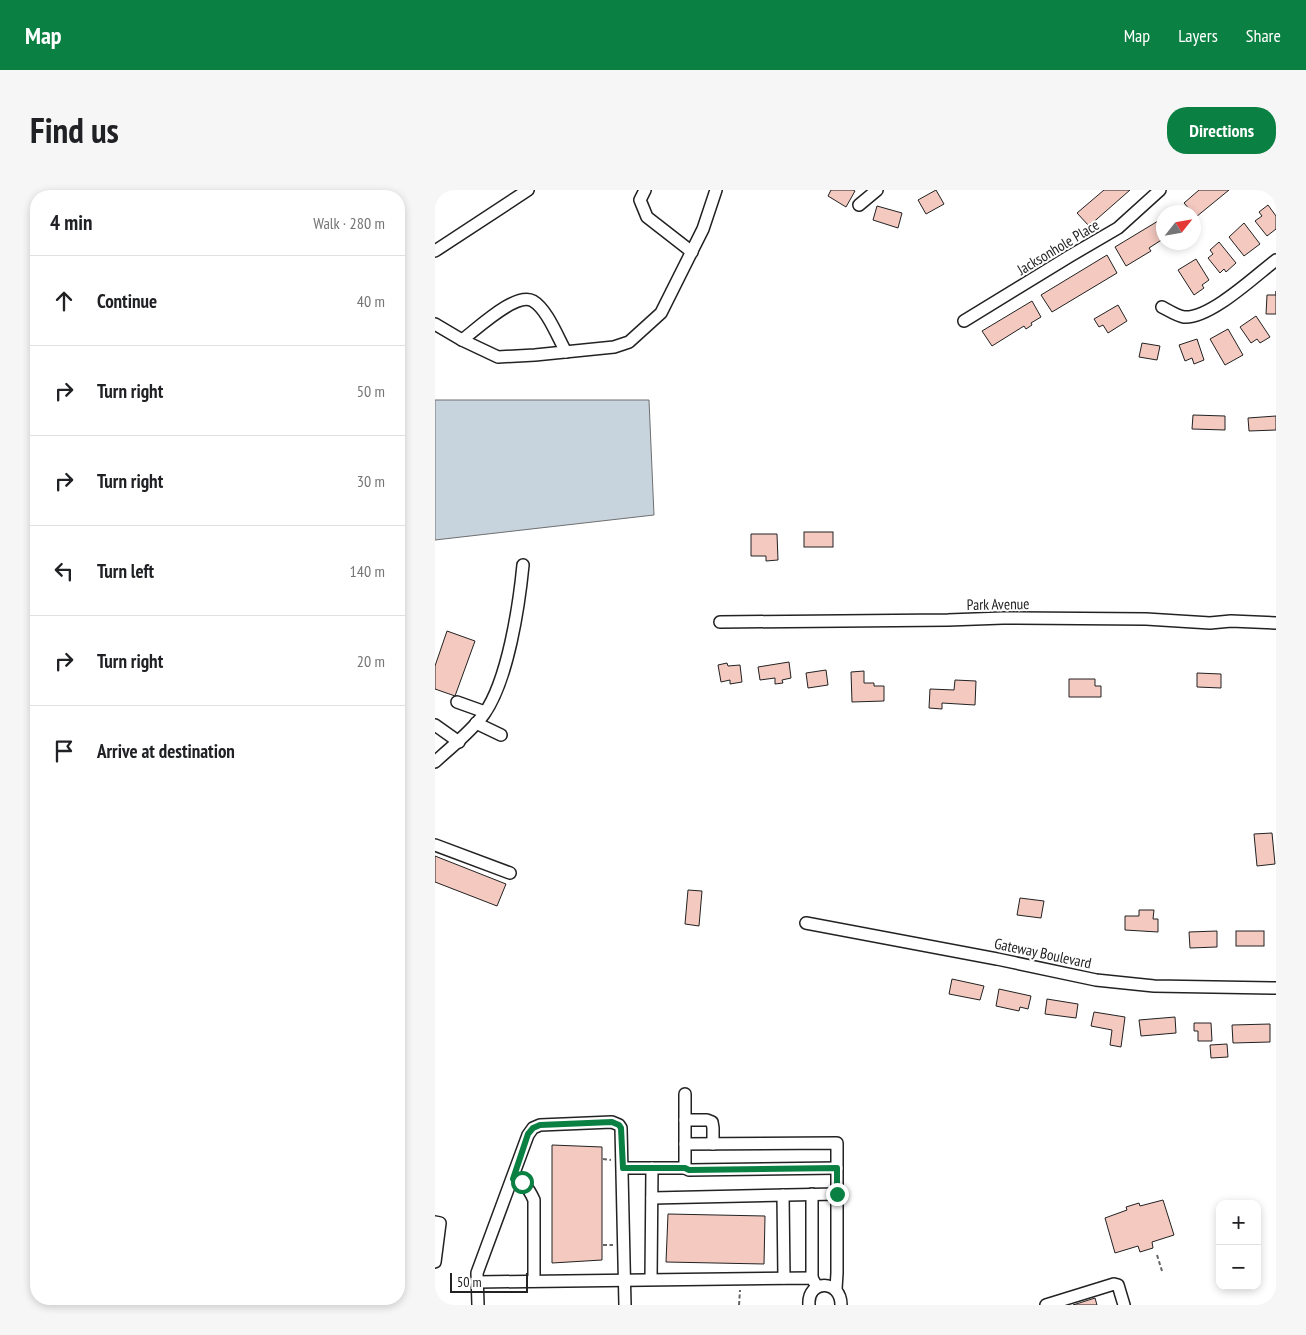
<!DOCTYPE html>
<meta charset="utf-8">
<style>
:root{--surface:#fff;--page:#f6f6f6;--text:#202124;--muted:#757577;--line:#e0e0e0;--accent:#0b8043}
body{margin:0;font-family:"PT Sans Narrow",sans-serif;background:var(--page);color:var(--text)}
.controls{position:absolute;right:15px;bottom:15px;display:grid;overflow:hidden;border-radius:10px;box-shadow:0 2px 8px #0003}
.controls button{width:45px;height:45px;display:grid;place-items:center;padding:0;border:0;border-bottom:1px solid var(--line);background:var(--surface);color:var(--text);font:25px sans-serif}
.compass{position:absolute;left:721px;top:15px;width:45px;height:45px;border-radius:50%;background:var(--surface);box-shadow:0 2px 8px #0003;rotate:59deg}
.scale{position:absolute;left:15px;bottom:12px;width:78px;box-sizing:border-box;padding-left:5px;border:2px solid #222;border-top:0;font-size:14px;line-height:18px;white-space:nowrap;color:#222;-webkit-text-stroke:4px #fff;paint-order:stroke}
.stop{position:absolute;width:15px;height:15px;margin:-11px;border:4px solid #0b8043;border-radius:50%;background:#fff}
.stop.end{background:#0b8043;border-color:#fff;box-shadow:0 1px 5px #0008}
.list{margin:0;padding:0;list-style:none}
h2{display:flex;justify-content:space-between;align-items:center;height:65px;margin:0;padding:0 20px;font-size:21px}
h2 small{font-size:16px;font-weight:400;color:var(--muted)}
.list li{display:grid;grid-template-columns:32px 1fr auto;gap:15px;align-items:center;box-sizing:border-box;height:90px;padding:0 20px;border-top:1px solid var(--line)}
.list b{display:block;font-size:19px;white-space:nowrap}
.list em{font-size:16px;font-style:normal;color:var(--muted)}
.icon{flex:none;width:28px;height:28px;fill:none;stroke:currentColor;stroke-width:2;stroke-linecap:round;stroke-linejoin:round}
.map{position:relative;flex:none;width:841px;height:1115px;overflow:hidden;border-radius:20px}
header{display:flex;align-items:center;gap:30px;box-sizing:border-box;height:70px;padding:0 25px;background:var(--accent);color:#fff}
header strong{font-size:24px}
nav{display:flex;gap:28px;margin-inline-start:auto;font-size:18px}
.intro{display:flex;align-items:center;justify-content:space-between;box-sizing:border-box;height:120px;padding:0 30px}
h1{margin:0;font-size:35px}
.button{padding:12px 22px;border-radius:20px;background:var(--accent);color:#fff;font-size:18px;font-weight:700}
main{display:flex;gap:30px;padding:0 30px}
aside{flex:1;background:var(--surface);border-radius:20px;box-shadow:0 2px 8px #0003}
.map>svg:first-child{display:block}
</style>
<header>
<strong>Map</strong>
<nav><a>Map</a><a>Layers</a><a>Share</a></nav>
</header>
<div class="intro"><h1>Find us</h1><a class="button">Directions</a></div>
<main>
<aside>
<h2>4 min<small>Walk · 280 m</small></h2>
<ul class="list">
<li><svg class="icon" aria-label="ahead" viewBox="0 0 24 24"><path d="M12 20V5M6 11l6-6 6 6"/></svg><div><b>Continue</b></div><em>40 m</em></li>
<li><svg class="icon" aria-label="right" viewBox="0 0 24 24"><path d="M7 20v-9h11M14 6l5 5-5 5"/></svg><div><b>Turn right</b></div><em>50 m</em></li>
<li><svg class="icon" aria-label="right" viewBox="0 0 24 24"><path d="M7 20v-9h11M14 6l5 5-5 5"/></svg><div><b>Turn right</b></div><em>30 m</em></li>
<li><svg class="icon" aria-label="left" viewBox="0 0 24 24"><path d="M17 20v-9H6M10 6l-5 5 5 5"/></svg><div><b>Turn left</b></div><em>140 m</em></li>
<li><svg class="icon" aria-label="right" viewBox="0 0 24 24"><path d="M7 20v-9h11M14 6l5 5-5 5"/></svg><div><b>Turn right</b></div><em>20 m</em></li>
<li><svg class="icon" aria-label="arrive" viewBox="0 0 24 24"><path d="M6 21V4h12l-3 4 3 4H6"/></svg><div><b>Arrive at destination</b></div></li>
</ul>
</aside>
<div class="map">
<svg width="841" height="1115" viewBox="0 0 841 1115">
<rect width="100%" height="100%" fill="#fff"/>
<!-- water -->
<polygon fill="#c7d3dd" stroke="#6f6f6f" points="0,210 214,210 219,325 0,350"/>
<!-- building -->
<g fill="#f3c9c0" stroke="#222">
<polygon points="396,0 418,0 420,1 411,17 393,6"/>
<polygon points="501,0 509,14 491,24 483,10"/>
<polygon points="669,0 695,0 654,36 642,23"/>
<polygon points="764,0 794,0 761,27 749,13"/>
<polygon points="833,15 841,26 841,39 832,46 820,31 827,26 824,22"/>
<polygon points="442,16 467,23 463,38 438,30"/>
<polygon points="728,28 728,49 714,58 716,61 691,76 680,57"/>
<polygon points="809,33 825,54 809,66 794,47"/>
<polygon points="784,52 801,73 791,82 789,79 785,83 773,68 778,64 775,60"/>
<polygon points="672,65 682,83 617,122 606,105"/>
<polygon points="761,69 774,90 767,95 769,98 759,105 743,80"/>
<polygon points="841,101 841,124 831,124 832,105 841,105"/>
<polygon points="597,111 606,127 596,133 597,135 591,139 589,136 557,156 547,141"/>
<polygon points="683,115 692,131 673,143 668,135 664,137 659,129"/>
<polygon points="821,126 835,147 825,153 822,149 816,153 805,137"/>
<polygon points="793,139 808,165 790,175 775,149"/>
<polygon points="762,149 769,170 759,174 757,168 750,171 744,155"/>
<polygon points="707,153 725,156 722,170 704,167"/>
<polygon points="758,225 790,226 790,240 757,239"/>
<polygon points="841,226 841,240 814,241 813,228"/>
<rect x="369" y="342" width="29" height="15"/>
<polygon points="316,344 342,344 343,370 331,371 331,366 316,366"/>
<polygon points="12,441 40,451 20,506 0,499 0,476"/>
<polygon points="354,472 356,488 347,490 348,493 340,494 340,488 325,490 323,477"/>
<polygon points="292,473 293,476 305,475 307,492 295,494 295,490 286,492 283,475"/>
<polygon points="391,480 393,495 373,498 371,483"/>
<polygon points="429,481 429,493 439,493 439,496 449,496 449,511 417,512 416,482"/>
<polygon points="762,483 786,484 786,498 762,497"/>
<polygon points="634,489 660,489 660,496 666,496 666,507 634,507"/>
<polygon points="520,490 541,491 540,515 507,513 507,519 494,518 495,499 519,500"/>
<polygon points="837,643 840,674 822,676 819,644"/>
<polygon points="0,666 71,694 62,716 0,692"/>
<polygon points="253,700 267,701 264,736 250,734"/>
<polygon points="585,708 609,711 606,728 582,725"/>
<polygon points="704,720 719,720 718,729 723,729 723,742 690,740 690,726 704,726"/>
<polygon points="782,741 782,757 755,758 754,742"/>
<rect x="801" y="741" width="28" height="15"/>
<polygon points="517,789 549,796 545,810 514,804"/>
<polygon points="564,799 596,806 593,819 585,817 584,821 561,816"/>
<polygon points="612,809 643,814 641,828 610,824"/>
<polygon points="659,822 690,827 686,857 675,855 677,840 656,836"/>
<polygon points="740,827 741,843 706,846 704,830"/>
<polygon points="759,833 776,833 777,851 763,851 763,841 759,841"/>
<polygon points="835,834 835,852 798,853 797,835"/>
<polygon points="792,854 793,867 776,868 775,855"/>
<polygon points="117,955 167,957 167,1070 117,1073"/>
<polygon points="728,1010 739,1045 717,1052 718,1058 705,1062 703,1056 680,1063 670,1028 692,1020 691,1017 704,1013 705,1016"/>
<polygon points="233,1024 330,1026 329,1074 231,1072"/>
<polygon points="660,1108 662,1115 638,1115"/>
</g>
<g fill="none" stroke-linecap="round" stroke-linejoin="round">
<!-- minor casing -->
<g stroke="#222" stroke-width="14">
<g id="minor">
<polyline points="210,0 205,10 212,27 257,62"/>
<polyline points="424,15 442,0"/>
<polyline points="0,61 93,0"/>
<path d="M727,117C733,120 742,126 749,127C775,129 820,86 841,70"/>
<polyline points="529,131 635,66 683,38 725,0"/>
<polyline points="0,134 27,150 63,167 100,165 179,157 194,152 226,123 268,39 281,0"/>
<path d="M27,150C41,140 81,101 98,111C112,119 123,148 131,162"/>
<polyline points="285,432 513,430 568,428 711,429 775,433 796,431 841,433"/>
<polyline points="22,512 50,522"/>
<polyline points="41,533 66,545"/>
<polyline points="0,535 24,552"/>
<path d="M0,572C17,556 35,543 49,524C73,490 84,416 88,375"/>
<polyline points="0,655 75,683"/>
<polyline points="371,733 562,769 661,790 719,796 841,798"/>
<polyline points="250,904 250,954"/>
<polyline points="250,930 272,930 277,932 278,938 278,954"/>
<polyline points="188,978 250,978 250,954 402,953 402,1083 401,1099"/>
<polyline points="250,978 254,980 402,978"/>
<path d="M78,989C90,993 94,999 99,1010V1091"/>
<polyline points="377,1004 377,1088"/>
<polyline points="348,1005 349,1088"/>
<polyline points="217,1008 402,1004"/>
<polyline points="0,1032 5,1033 0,1072"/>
<polyline points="216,1089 217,978"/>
<polyline points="42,1092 377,1088 382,1097"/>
<polyline points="43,1115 42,1083 93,945 98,938 105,935 177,932 184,935 186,938 190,1115"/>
<path d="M374,1115C372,1089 406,1089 406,1115"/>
<polyline points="611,1115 679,1094 683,1095 689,1115"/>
</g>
</g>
<!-- path -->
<g stroke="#646464" stroke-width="2" stroke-dasharray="4 2.5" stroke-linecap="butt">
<polyline points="168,969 176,970"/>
<polyline points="168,1055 178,1055"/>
<polyline points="722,1065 727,1081"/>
<polyline points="304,1115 305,1100"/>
</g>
<!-- minor -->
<use href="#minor" stroke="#fff" stroke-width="11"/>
</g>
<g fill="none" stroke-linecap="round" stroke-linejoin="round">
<!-- route -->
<polyline stroke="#0b8043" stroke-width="6" points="87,992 78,989 93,944 98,938 105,935 177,932 184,935 186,938 188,978 250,978 254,980 402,978 402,1004"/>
</g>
<g text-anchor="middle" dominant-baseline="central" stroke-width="4" stroke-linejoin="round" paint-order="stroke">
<!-- street labels -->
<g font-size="15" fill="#222" stroke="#fff">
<text transform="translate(623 57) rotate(-31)">Jacksonhole Place</text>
<text transform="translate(563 414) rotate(-1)">Park Avenue</text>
<text transform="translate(608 763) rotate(12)">Gateway Boulevard</text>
</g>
</g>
</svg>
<div class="controls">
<button>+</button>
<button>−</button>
</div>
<svg class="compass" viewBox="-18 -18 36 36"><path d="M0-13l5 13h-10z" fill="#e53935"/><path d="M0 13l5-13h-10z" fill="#757577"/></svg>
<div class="scale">50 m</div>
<div class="stop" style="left:87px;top:992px"></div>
<div class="stop end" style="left:402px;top:1004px"></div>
</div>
</main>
